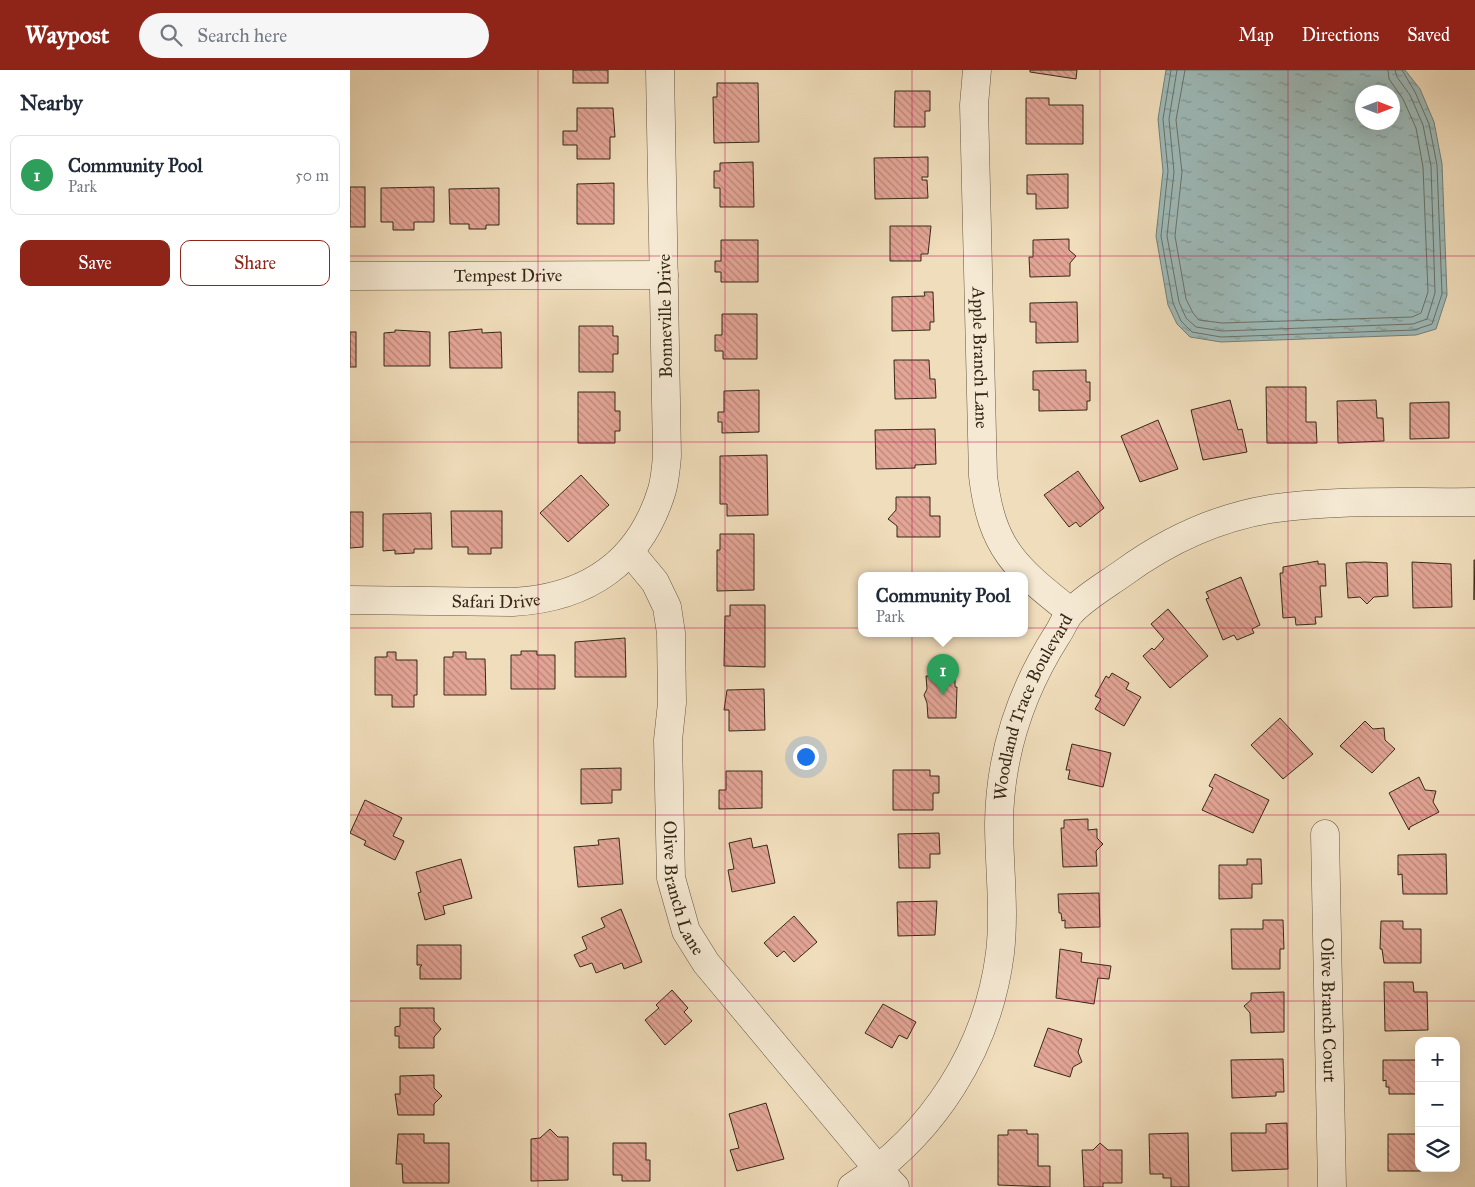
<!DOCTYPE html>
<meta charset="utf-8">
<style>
:root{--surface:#fff;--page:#f6f6f7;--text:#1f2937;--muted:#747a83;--line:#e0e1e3;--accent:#8f2418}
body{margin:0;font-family:"IM FELL Great Primer",serif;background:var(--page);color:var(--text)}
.controls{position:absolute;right:15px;bottom:15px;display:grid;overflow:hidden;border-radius:10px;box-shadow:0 5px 20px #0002}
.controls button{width:45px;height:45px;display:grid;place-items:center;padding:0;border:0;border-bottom:1px solid var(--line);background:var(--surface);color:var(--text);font:25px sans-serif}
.compass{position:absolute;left:1005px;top:15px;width:45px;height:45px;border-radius:50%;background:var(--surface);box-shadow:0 5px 20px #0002;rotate:90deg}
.you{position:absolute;left:455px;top:686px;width:18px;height:18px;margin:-12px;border:4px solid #fff;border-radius:50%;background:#1a73e8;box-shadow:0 0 0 8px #1a73e833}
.badge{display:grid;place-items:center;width:32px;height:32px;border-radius:50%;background:var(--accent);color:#fff;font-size:16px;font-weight:700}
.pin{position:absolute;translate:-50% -41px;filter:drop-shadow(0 1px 2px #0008)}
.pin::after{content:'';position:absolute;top:26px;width:18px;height:15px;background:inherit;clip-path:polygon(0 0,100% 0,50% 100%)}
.popup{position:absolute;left:508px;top:502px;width:170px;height:65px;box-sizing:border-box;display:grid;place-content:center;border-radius:10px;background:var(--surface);filter:drop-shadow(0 1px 4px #0005);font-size:16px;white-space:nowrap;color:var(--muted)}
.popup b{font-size:19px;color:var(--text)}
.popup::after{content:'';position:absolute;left:50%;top:100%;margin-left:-10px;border:10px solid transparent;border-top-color:var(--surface)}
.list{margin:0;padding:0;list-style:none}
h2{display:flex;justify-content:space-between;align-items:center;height:65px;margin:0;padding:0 20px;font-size:21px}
h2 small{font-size:16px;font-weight:400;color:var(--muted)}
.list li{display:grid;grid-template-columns:32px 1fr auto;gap:15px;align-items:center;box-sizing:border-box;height:80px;margin:0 10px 10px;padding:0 10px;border:1px solid var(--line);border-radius:10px}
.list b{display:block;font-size:19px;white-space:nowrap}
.list p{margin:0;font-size:16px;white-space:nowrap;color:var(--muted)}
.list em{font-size:16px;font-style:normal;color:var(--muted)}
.actions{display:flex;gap:10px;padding:15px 20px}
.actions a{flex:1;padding:11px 0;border:1px solid var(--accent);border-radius:10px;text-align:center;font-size:18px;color:var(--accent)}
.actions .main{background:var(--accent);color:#fff}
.icon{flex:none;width:28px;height:28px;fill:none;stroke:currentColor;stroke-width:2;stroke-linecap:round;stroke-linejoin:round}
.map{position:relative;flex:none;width:1125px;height:1117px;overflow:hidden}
header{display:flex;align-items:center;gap:30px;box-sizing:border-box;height:70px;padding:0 25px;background:var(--accent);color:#fff}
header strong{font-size:24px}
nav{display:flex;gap:28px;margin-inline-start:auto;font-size:18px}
.search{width:350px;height:45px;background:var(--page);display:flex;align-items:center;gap:12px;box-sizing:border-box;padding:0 18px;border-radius:28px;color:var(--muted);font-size:19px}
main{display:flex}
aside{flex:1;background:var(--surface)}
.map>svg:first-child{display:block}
</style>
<header>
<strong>Waypost</strong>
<div class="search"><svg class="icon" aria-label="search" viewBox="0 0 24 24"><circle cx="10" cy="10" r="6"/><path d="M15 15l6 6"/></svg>Search here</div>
<nav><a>Map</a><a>Directions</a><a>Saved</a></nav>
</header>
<main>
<aside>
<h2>Nearby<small></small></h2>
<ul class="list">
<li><span class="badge" style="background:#2e9e5b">1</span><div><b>Community Pool</b><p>Park</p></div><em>50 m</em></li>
</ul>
<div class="actions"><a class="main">Save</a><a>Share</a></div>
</aside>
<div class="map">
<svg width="1125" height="1117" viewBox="0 0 1125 1117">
<defs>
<pattern id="water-ripples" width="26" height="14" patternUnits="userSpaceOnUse" patternTransform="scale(1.25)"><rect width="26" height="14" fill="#9dbab9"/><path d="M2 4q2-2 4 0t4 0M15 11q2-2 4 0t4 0" fill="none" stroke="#819795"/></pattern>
<pattern id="building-back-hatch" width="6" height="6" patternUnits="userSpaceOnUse" patternTransform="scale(1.25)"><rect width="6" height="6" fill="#e3a596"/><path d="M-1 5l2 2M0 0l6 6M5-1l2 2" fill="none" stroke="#b98679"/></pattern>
</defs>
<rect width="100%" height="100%" fill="#f0ddbb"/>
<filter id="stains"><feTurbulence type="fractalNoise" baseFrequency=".004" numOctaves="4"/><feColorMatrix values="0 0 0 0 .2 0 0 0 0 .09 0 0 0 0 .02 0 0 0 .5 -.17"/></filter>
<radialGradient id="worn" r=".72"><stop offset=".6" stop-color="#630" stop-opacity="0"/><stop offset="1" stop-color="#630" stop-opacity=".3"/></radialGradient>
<!-- water -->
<path fill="url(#water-ripples)" stroke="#748079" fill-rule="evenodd" d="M816,0H1055L1070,19L1084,52L1092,94L1097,225L1086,259L1066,265L871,272L840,267L827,254L818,235L806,166L813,101L808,49ZM1012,22H1042V52H1012Z"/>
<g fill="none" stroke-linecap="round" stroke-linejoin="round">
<!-- shore -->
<g stroke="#6a7268" stroke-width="1">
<polyline points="821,0 813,49 818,101 811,166 823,233 831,251 842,262 871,267 1064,260 1082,254 1092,224 1087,95 1079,54 1065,22 1052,0"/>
<polyline points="827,0 819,49 824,102 817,166 829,232 836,248 846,257 872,261 1063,254 1077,249 1085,223 1081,96 1073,55 1060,25 1047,7 1045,0"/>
<polyline points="835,0 826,50 832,102 825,166 836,229 843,243 849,250 872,253 1062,247 1071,243 1078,222 1073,97 1066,58 1053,29 1039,9 1038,0"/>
</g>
</g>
<!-- building -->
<g fill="url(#building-back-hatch)" stroke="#372918">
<rect x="223" y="0" width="35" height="13"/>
<polygon points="680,0 727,0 726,9 680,2"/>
<polygon points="367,13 408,13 409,72 364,73 363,27 367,27"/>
<polygon points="545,21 580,21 580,41 575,41 575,57 544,57"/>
<polygon points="676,28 699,28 699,35 733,35 733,74 676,74"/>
<polygon points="227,38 263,38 265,67 260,67 260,89 227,89 227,75 213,75 213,61 227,61"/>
<polygon points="578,87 578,107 572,107 572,110 577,110 578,128 525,129 524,88"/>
<polygon points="403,92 404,137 370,137 370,118 364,118 364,101 370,101 370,93"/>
<polygon points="718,104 718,138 686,139 686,124 677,124 677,105"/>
<polygon points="264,113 264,154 227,154 227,114"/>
<rect x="0" y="117" width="15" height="40"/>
<polygon points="84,117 84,152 64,152 64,160 43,160 43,152 31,152 31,118"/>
<polygon points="149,118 149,155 136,155 136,159 119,159 119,154 100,154 99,119"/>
<polygon points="540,156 581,156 578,184 571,184 571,191 540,191"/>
<polygon points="719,169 719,180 726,186 720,193 720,206 680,207 679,187 683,187 683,170"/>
<polygon points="371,170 408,170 408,212 371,212 371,202 365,202 365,191 371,191"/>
<polygon points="574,222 583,222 584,252 580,252 580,260 542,261 542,227 575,226"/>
<polygon points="727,232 728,272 686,273 686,252 680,252 680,233"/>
<polygon points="372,244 407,244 407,289 373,289 373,281 365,281 365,265 372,265"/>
<polygon points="229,256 263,256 263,266 268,266 268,284 263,284 263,302 229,302"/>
<polygon points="132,259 132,263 151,262 152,298 100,298 99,262"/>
<polygon points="45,260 80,262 80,296 34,296 34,263 45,262"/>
<rect x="0" y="262" width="6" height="35"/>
<polygon points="544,290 579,290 580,309 585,309 586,328 545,329"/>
<polygon points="736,300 736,312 740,312 740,331 737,331 737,340 689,341 689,320 683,320 683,301"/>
<polygon points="916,317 956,317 956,352 966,352 967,373 917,373"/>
<polygon points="409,320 409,362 372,363 372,352 368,352 368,342 374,342 374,321"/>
<polygon points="228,322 265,322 265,341 270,341 270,361 265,361 265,373 228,373"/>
<polygon points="880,330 888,360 892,359 897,382 853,390 841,340"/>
<polygon points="1026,330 1027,348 1033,348 1034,371 988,373 987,331"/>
<polygon points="1099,332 1099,368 1060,369 1060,333"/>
<polygon points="808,350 828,399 790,412 771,366"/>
<polygon points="585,359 586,394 565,395 565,398 526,399 525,360"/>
<polygon points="417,385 418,445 377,446 377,434 370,434 370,386"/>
<polygon points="728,401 754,438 730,457 726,452 719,457 694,425"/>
<polygon points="231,405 259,435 218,472 190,443"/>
<polygon points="546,427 580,427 580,446 590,446 590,467 547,467 547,456 538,449 546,440"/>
<polygon points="101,441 152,441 152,478 141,478 141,484 118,484 118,477 102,477"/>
<polygon points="0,442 13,442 13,477 0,478"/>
<polygon points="81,443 82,479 64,479 64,483 45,484 45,480 33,481 33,444"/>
<polygon points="370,464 404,464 404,520 367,521 367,480 370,480"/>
<polygon points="1124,490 1125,490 1124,530"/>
<polygon points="968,491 968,494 975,494 976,516 970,516 972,547 965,547 966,554 946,555 945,547 933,548 930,503 933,503 933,497"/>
<polygon points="1015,492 1037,493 1038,526 1024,527 1017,534 1010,527 998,528 996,493"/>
<polygon points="1062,492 1101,494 1102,537 1063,538"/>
<polygon points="891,507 910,555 902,559 904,563 887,570 884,565 873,570 856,529 859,528 856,522"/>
<polygon points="380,535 415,535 415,597 374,596 375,546 380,546"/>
<polygon points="818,539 858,586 820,618 793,586 802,578 804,580 814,569 801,554"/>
<polygon points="275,568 276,607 225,607 225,572"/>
<polygon points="171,581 187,581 187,585 205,585 205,619 161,619 161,585 171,585"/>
<polygon points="37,582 46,582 46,590 67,590 67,625 64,625 64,637 42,637 42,625 25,625 25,587 37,587"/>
<polygon points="103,582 116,582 116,589 135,589 136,625 94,625 94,587 103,587"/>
<polygon points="762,603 779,613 776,619 791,627 774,656 745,639 751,629 745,626 756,606 759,608"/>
<polygon points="576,606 605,606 605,617 607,617 606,648 578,648 577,633 574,625 577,619"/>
<polygon points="414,619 415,660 379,661 379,640 374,640 377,620"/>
<polygon points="930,648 963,684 933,709 901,675"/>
<polygon points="1015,651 1023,659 1034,658 1035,670 1045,679 1022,703 990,676"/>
<polygon points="722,674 761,683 753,717 718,709 720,700 716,700"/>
<polygon points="271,698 271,720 262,720 262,733 231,734 231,699"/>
<polygon points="543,700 580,700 580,706 589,706 589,723 583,723 583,740 543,740"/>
<polygon points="376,701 412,701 412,738 369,739 369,720 376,720"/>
<polygon points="865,704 919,730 903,763 852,740 863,718 859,716"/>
<polygon points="1069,707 1075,720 1086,721 1083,732 1089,742 1060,757 1059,760 1039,723"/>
<polygon points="15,730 52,748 43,766 54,771 45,790 14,775 16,771 0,763"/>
<polygon points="738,749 738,760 747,759 747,768 753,774 746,781 747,796 713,797 711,758 714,758 714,750"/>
<polygon points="589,763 590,784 580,784 580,798 549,798 548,764"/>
<polygon points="269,768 273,814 228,817 224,777 249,775 248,770"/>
<polygon points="401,768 403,778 417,775 425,813 382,822 378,800 384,799 379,773"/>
<polygon points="1096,784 1097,824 1053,824 1052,804 1048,805 1048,785"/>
<polygon points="111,789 122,828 93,836 95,844 75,850 68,823 71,822 66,802"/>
<polygon points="897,789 911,789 912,814 902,814 902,828 869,829 869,795 897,795"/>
<polygon points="749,823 750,857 715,858 715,850 712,851 711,843 709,843 708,824"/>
<polygon points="587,831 585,865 548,866 547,832"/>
<polygon points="271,839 292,892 274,899 272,893 246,903 242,893 230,897 224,885 237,879 232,867 255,857 251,848"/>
<polygon points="444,846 467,872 444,892 434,881 427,887 414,873"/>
<polygon points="913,850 933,850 934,879 930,879 930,899 882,899 881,859 913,859"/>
<polygon points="1031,851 1053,851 1053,859 1071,859 1071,893 1034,893 1032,879 1030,879"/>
<polygon points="67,875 111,875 111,909 70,909 70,897 72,895 67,895"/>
<polygon points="710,879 732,883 731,892 761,896 759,909 748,908 744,934 706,928"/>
<polygon points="1034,912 1063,912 1064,922 1077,922 1078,960 1035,961"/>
<polygon points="322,920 338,938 334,942 342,951 315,975 295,950 309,938 306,935"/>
<polygon points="934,922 934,962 901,963 900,943 894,936 901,930 901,923"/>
<polygon points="533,934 566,952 557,969 549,965 542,978 515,963"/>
<polygon points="50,938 84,938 84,951 91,959 84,967 84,978 49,978 49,966 45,966 45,957 50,956"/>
<polygon points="698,958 732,969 728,982 732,992 723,997 720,1007 684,996"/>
<polygon points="933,989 934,1022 926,1022 926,1026 882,1028 881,990"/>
<polygon points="1033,990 1069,990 1069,1024 1039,1024 1039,1017 1036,1017 1036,1010 1033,1011"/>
<polygon points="84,1005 84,1018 92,1026 84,1034 84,1045 48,1045 45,1024 50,1024 50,1006"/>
<polygon points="416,1033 434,1089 387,1101 380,1080 389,1078 379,1044"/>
<polygon points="937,1053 938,1099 882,1101 881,1063 916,1063 916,1054"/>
<polygon points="200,1059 208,1067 218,1067 218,1110 181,1111 181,1069 190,1068"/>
<polygon points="658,1060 677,1060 677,1064 688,1064 688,1096 700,1096 700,1117 648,1115 648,1065 658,1065"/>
<polygon points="838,1063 839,1117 821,1117 821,1108 813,1108 813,1104 800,1104 799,1064"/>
<polygon points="48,1064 74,1064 74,1073 99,1073 99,1113 53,1113 52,1094 46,1094"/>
<polygon points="1038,1064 1069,1064 1069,1098 1071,1098 1071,1101 1038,1101"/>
<polygon points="263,1073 296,1073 296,1090 300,1090 300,1111 272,1111 272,1105 263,1105"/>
<polygon points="750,1073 758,1080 772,1080 772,1113 753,1113 753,1117 734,1117 732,1080 743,1080"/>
</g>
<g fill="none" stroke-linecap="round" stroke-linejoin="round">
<!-- minor casing -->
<g stroke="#655641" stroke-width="29">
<g id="minor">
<path id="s1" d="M627,0L624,35L633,406C642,480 666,498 721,542"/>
<path id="s2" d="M0,206L314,205"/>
<path id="s3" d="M281,483L305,512L317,537L321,563L322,633L318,670L321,808L336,861L356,893L528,1099L545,1117"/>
<path id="s4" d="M0,530L163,532C237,528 290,493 312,420C315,410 316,397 317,386L310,0"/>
<path id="s5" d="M975,764L982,1117"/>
<path id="s6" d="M502,1117C583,1065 638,979 650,883C655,840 649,796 649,753C650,684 670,623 707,565C712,558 715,548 721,542C735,527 756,515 773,503C817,471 866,448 920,439C984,429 1060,433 1125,432"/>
</g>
</g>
<!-- minor -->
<use href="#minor" stroke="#f5e9d3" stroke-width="28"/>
</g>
<!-- grid -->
<path fill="none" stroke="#c2185b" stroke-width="1" stroke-opacity="0.55" d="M188,0V1117M375,0V1117M562,0V1117M750,0V1117M938,0V1117M0,186H1125M0,372H1125M0,558H1125M0,745H1125M0,931H1125"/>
<g text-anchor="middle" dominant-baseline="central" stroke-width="4" stroke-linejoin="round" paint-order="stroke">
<!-- street labels -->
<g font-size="18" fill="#372918" stroke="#f5e9d3">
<text stroke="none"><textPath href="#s2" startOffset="158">Tempest Drive</textPath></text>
<text transform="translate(315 246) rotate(-91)">Bonneville Drive</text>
<text stroke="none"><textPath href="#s1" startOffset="288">Apple Branch Lane</textPath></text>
<text stroke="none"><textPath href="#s4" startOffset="146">Safari Drive</textPath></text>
<text stroke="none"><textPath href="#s6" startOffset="538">Woodland Trace Boulevard</textPath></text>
<text stroke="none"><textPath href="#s3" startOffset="349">Olive Branch Lane</textPath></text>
<text stroke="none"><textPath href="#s5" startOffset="176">Olive Branch Court</textPath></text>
</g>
</g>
<rect width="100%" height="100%" filter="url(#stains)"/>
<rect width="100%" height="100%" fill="url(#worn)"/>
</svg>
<div class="controls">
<button>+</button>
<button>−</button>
<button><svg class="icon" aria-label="layers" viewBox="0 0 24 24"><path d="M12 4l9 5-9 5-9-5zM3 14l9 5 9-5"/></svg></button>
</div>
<svg class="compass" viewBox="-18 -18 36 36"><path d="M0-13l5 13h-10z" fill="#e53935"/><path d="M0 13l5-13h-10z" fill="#747a83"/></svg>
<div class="you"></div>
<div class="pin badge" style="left:593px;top:625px;background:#2e9e5b">1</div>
<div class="popup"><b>Community Pool</b>Park</div>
</div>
</main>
